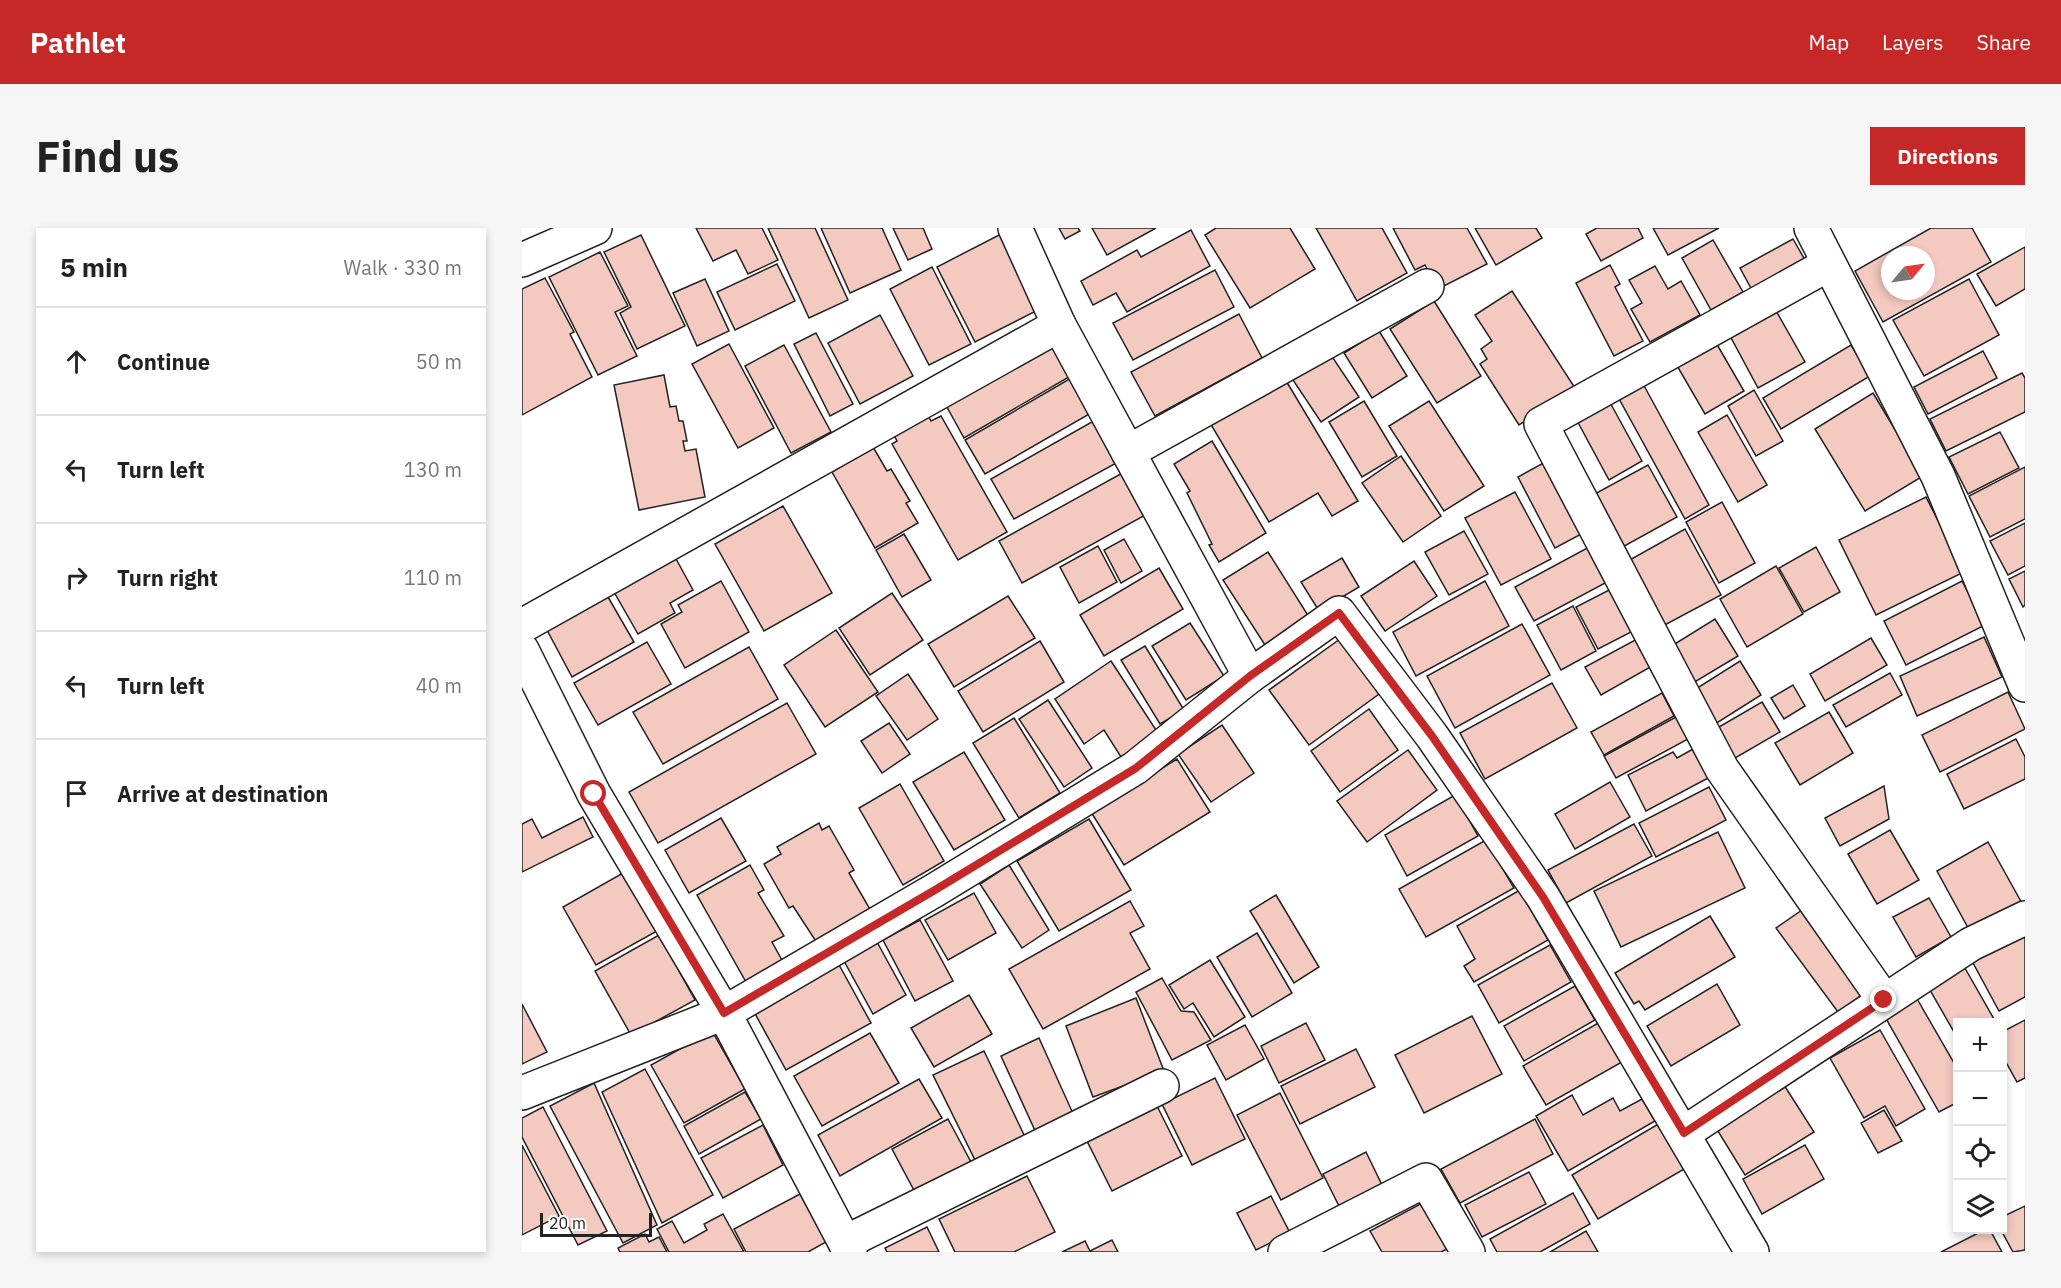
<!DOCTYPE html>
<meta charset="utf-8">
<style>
:root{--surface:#fff;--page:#f6f6f6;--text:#222;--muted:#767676;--line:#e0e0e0;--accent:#c62828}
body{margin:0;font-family:"IBM Plex Sans",sans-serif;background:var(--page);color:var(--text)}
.controls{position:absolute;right:18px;bottom:18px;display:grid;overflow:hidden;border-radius:0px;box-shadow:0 3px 9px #0003}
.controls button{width:54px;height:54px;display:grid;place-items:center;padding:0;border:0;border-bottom:2px solid var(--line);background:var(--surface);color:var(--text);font:30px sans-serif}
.compass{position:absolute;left:1359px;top:18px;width:54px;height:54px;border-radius:50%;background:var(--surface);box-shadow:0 3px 9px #0003;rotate:61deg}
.scale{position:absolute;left:18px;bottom:15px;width:112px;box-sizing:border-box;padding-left:6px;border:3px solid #222;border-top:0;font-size:16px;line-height:21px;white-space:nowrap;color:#222;-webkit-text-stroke:4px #fff;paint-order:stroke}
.stop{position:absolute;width:18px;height:18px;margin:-14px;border:4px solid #c62828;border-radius:50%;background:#fff}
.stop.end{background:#c62828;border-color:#fff;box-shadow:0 2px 6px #0008}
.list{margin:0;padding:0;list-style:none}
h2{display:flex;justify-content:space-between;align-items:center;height:78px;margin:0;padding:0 24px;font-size:26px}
h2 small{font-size:20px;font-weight:400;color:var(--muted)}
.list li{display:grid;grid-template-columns:39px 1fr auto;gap:18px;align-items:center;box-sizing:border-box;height:108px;padding:0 24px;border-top:2px solid var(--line)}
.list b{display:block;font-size:22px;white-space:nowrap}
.list em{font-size:20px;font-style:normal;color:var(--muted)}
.icon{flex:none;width:33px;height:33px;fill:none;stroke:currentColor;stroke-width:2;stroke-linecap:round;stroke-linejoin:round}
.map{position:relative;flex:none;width:1503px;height:1024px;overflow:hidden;border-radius:0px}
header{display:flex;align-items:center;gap:36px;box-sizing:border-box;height:84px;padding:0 30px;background:var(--accent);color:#fff}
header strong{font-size:28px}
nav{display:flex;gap:33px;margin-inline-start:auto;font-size:21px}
.intro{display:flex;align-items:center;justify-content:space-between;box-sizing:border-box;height:144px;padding:0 36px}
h1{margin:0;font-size:42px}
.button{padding:15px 27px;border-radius:0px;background:var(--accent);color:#fff;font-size:21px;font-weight:700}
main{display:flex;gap:36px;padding:0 36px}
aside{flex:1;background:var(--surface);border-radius:0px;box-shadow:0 3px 9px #0003}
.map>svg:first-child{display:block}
</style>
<header>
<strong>Pathlet</strong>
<nav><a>Map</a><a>Layers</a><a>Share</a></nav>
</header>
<div class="intro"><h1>Find us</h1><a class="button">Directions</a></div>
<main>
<aside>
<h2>5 min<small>Walk · 330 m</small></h2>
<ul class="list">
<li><svg class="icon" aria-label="ahead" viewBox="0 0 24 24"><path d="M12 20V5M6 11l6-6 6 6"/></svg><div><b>Continue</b></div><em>50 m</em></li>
<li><svg class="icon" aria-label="left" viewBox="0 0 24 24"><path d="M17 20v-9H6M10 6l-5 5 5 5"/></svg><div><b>Turn left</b></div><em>130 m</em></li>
<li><svg class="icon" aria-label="right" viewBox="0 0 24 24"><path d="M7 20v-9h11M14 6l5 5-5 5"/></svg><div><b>Turn right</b></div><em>110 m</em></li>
<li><svg class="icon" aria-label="left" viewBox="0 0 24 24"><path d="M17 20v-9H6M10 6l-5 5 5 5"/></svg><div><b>Turn left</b></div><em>40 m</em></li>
<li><svg class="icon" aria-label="arrive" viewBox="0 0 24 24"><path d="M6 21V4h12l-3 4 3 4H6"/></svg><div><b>Arrive at destination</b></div></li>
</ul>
</aside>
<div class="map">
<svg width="1503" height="1024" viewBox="0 0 1503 1024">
<rect width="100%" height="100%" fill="#fff"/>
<!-- building -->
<g fill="#f3c9c0" stroke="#222" stroke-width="1.5" fill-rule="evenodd">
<polygon points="174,0 240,0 256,32 226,46 214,22 191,33"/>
<polygon points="246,0 293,0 326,72 287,90"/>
<polygon points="299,0 360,0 379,42 328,65"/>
<polygon points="371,0 401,0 410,21 386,32"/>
<polygon points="537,0 556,0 558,3 543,11"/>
<polygon points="570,0 634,0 585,27"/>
<polygon points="694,0 768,0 793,41 728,80 683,7"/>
<polygon points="794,0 860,0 885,45 835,73"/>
<polygon points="871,0 945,0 965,36 916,61 903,37 893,42"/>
<polygon points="953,0 1014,0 1020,10 974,37"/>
<polygon points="1075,0 1116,0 1121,10 1079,33 1064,6"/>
<polygon points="1131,0 1197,0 1146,27"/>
<path d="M1409,0H1450L1469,34L1361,94L1333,43ZM1368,27H1404V63H1368Z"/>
<polygon points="669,2 688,38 605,84 594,65 571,77 559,53 615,22 619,29"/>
<polygon points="479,6 518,81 453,114 415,39"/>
<polygon points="119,7 163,98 115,121 98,85 109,79 82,24"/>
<polygon points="1271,11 1283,32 1230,62 1218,40"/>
<polygon points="1191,12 1221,64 1189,82 1160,30"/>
<polygon points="1503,19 1503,61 1474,78 1455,46"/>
<polygon points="78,24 106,78 93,84 115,128 76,147 27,49"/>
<polygon points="255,36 273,73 213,102 195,64"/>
<polygon points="1088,37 1098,56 1093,59 1121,113 1092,128 1054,55"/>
<polygon points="1133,38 1146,61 1159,53 1178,87 1128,114 1109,81 1120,75 1107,52"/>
<polygon points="410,39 449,116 407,137 368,61"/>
<polygon points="693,42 712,79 611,132 591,95"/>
<polygon points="23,50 52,104 48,106 70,149 0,187 0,61"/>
<polygon points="183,51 207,103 175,118 151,65"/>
<polygon points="1447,51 1477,107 1402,148 1371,92"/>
<polygon points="990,63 1053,160 997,197 958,136 965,131 959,121 970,113 953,87"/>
<polygon points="912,73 959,148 915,175 868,101"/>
<polygon points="1253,81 1283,134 1236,160 1207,106"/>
<polygon points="717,86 740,130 633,188 609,144"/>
<polygon points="358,87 391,148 338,176 306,115"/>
<polygon points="857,103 885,148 850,170 822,125"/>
<polygon points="294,105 331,176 308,188 272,116"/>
<polygon points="529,107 552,146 442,210 420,170"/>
<polygon points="1193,113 1222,163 1183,186 1154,136"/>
<polygon points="207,116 252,200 216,220 170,136"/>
<polygon points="262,117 309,204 269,225 223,138"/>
<polygon points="1329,117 1348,148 1259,201 1241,170"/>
<polygon points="805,121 837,169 799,194 767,146"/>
<polygon points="1461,123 1475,150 1406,186 1392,159"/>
<polygon points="1500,145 1503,150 1503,184 1424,223 1408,191"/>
<polygon points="556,146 576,181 463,246 443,212"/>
<polygon points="142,147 148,179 154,178 157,193 161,193 165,213 161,213 163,223 174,221 183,269 117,282 92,157"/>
<polygon points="763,151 836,273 810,288 796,265 747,294 688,195"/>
<polygon points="1120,154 1187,277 1163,291 1095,167"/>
<polygon points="1232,162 1261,213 1234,228 1206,178"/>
<polygon points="1351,165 1401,248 1343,283 1293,201"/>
<polygon points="1085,169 1120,233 1087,252 1052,187"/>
<polygon points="842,173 875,228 840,249 807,194"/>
<polygon points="907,173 962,258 922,283 867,198"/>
<polygon points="405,185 409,193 419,188 485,304 436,332 370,216 375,213 371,205"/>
<polygon points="1205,187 1245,257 1216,274 1176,204"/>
<polygon points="575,191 598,233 492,291 469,251"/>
<polygon points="1478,204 1497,240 1446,266 1427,229"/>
<polygon points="690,213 744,305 697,334 687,317 690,316 665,265 668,263 652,236"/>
<polygon points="351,219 365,243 369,241 388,273 384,275 396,295 353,320 310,244"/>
<polygon points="879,228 919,288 881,314 840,255"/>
<polygon points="1027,232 1065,303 1033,320 996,249"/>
<polygon points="1126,237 1155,289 1097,321 1069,268"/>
<polygon points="1503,239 1503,291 1468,309 1447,268"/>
<polygon points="604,243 627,285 500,355 477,313"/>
<polygon points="993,264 1029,331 979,357 943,290"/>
<polygon points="1404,269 1442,344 1354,387 1317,312"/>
<polygon points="1200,274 1233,335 1197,355 1164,294"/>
<polygon points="261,278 310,365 242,403 193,316"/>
<polygon points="1503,295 1503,338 1486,347 1468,313"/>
<polygon points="1163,301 1199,367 1139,399 1104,334"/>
<polygon points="942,303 966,346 927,367 903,324"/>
<polygon points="382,306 409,352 380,369 354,322"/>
<polygon points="602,311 620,343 599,355 582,322"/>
<polygon points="576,318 595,354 557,375 538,339"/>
<polygon points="1069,318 1087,353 1012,393 993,359"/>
<polygon points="1294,319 1318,364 1282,384 1257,340"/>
<polygon points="746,324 787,389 743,417 701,352"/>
<polygon points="153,329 171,362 148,375 153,385 116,406 92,364"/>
<polygon points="820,330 837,359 797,383 779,354"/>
<polygon points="892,333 915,368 863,403 839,368"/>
<polygon points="1254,338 1281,386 1225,419 1198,371"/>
<polygon points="637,340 661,381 582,428 558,387"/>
<polygon points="1503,343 1503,377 1501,379 1487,351"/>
<polygon points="199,353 227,404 163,440 139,396 160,384 156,377"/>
<polygon points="963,353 987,398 894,448 871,404"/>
<polygon points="1440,353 1463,397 1384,437 1362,393"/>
<polygon points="1093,359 1115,401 1076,421 1054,379"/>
<polygon points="370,365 401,412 348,447 317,400"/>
<polygon points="486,368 513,410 432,459 406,416"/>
<polygon points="86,369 112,414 50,449 25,402"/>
<polygon points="1051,378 1074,423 1039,442 1015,397"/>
<polygon points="1193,391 1216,428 1166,458 1143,422"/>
<polygon points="668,395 702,448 664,472 630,418"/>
<polygon points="1000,396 1028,447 933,500 905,448"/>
<polygon points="314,402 356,464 303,499 262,437"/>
<polygon points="1462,409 1480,449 1395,488 1378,448"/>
<polygon points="1117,410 1132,437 1079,467 1063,439"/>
<polygon points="1349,410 1365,437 1303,473 1288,446"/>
<polygon points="818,411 857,466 787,517 747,462"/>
<polygon points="518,413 542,454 461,504 436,463"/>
<polygon points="125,414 149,456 76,497 52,455"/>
<polygon points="623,418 662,482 638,496 599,432"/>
<polygon points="227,419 256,471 141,536 111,484"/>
<polygon points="589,433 636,505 599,529 582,502 562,516 533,471"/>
<polygon points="1218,433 1239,467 1190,498 1169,464"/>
<polygon points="1368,445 1380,467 1324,499 1311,477"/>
<polygon points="386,446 416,491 385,512 354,468"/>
<polygon points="1030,455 1055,500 963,551 938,505"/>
<polygon points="1271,457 1283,478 1262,491 1249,470"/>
<polygon points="1486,464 1503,501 1418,544 1400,507"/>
<polygon points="1140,465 1152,488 1082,527 1069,504"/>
<polygon points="526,472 570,540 542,559 497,491"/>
<polygon points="1240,474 1258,504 1208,533 1190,503"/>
<polygon points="265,475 294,526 136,615 107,564"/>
<polygon points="847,481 876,522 818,564 789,523"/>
<polygon points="1307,484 1331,525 1278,557 1253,515"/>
<polygon points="1154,489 1166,511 1094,550 1082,528"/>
<polygon points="492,490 538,565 497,590 451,515"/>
<polygon points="367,495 388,526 360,545 339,513"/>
<polygon points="700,497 732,545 689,574 656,526"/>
<polygon points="1494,511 1503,529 1503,551 1442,581 1425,546"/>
<polygon points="1171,521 1190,548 1124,583 1106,547 1151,524 1155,530"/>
<polygon points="886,522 915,562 845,614 815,573"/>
<polygon points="442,524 483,592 432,622 391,554"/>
<polygon points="655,531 688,584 602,637 569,584"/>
<polygon points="1088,554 1108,589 1053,621 1033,586"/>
<polygon points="378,556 422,633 381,657 337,580"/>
<polygon points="1362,558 1367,591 1318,618 1303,590"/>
<polygon points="1187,559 1204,592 1134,629 1117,595"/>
<polygon points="933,567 956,608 885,648 863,607"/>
<polygon points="61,589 71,609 0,644 0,596 10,591 20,610"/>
<polygon points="199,590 224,633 167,665 143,622"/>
<polygon points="567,591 609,662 537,703 495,633"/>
<polygon points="297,595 300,602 307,598 332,642 327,645 349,683 295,715 271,678 267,680 242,636 259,626 255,619"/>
<polygon points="1112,596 1130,628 1044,675 1026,642"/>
<polygon points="1368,602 1397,652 1355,676 1326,626"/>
<polygon points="1196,604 1223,660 1099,719 1072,663"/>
<polygon points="964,612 992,660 904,709 877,661"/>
<polygon points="1466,614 1502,679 1450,707 1415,643"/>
<polygon points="228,637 242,662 236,665 262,708 250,714 261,734 224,754 175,667"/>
<polygon points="487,637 527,702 500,720 458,656"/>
<polygon points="101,645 135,703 74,737 41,679"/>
<polygon points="998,662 1026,712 952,754 942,738 953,731 935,698"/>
<polygon points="452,665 474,705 426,732 403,692"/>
<polygon points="754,667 797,739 772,755 728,683"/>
<polygon points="1407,670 1429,709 1394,729 1371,689"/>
<polygon points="608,673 622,698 608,705 628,741 521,801 487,741"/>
<polygon points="1280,682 1341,766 1316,784 1254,700"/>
<polygon points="1188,688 1213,729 1123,782 1117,773 1112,776 1093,745"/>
<polygon points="398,692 431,753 393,773 361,712"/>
<polygon points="1503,704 1503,769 1477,783 1450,733"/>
<polygon points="735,705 770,765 730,789 695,729"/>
<polygon points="137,707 173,772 109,807 73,743"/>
<polygon points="355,714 384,767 351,786 322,733"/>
<polygon points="1028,717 1049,754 977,795 956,757"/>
<polygon points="688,732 723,789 692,809 671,775 662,781 647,757"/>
<polygon points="316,735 349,795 264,842 231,782"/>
<polygon points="1440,735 1472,791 1466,794 1436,794 1436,811 1404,755"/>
<polygon points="640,750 659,783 672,784 689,812 650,832 614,764"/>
<polygon points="1195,756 1218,797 1149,838 1125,798"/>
<polygon points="1053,758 1073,792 1002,833 982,798"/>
<polygon points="447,767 470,806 412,839 389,800"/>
<polygon points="1394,769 1436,842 1436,874 1417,884 1362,787"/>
<polygon points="614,770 642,843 571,869 544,798"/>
<polygon points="0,776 25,824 0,836"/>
<polygon points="950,788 980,846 902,885 873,827"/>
<polygon points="1503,792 1503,850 1495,854 1480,827 1480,804"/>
<polygon points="1078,794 1100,834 1024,877 1001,838"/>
<polygon points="784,795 803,832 757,855 739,818"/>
<polygon points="723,797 742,831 704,852 685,817"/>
<polygon points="1358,802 1403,881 1374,898 1363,878 1342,890 1308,830"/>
<polygon points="190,803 223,861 162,895 129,837"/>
<polygon points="348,805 377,855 300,898 272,848"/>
<polygon points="517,810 553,890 515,907 479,828"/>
<polygon points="834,821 853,859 778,896 759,858"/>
<polygon points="462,823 503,909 453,932 411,847"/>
<polygon points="123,841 191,967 140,995 80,864"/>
<polygon points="693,850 723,911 670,937 640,876"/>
<polygon points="397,851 420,890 318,948 296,907"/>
<polygon points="72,855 135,997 101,1015 28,878"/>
<polygon points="1262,857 1292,904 1223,947 1194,900"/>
<polygon points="223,864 239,891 177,926 162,898"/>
<polygon points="758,865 801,950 759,972 715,887"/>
<polygon points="1050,867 1061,887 1091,870 1098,883 1120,871 1133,893 1046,943 1014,888"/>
<polygon points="635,878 660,928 590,963 565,913"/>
<polygon points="21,879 85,1003 56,1017 0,909 0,890"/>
<polygon points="1362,882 1380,913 1356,925 1339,895"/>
<polygon points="426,891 450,936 394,966 370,921"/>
<polygon points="1013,891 1031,926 938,975 919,941"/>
<polygon points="1138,895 1164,940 1076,991 1050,947"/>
<polygon points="241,897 261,937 201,970 179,930"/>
<polygon points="0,917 37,988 0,1007"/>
<polygon points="1283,917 1302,951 1240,986 1221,951"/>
<polygon points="844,924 860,957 817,978 801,946"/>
<polygon points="1007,944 1024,976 960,1009 943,977"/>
<polygon points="505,948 533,1004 492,1024 433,1024 417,991"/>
<polygon points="1051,965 1068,996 1018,1024 975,1024 968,1011"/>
<polygon points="278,966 304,1014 286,1024 224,1024 212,1001"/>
<polygon points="749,968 768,1005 734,1022 715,985"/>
<polygon points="902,974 927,1020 919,1024 860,1024 848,1003"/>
<polygon points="1503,978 1503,1022 1491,1024 1479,1002 1480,989"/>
<polygon points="201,986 222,1024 147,1024 135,1001 150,993 162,1015 185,1002 182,996"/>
<polygon points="405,999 417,1024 365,1024 363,1020"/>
<polygon points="1462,1002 1468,1002 1480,1024 1419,1024"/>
<polygon points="1064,1003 1076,1024 1028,1024"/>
<polygon points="123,1006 127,1014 137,1009 145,1024 98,1024 96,1020"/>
<polygon points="590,1012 596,1024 540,1024 563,1013 568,1023"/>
</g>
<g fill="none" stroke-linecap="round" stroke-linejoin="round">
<!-- street casing -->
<g stroke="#222" stroke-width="36">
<g id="street">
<polyline points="493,0 537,97 728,448"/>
<polyline points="1289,0 1416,248 1503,457"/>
<polyline points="0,32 73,0"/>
<polyline points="1307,36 1019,196 1200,541 1362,772"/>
<polyline points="606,224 905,58"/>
<polyline points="0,398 537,97"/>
<polyline points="0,422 72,566 202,785 328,1024"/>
<polyline points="0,865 202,785 413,662 613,540 728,448 817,385 910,508 1021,669 1230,1024"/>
<polyline points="1162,905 1449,716 1503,690"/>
<polyline points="324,1014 640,858"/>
<polyline points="763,1024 904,952 946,1024"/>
</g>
</g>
<!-- street -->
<use href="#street" stroke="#fff" stroke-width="33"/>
</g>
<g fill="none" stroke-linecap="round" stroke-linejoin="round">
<!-- route -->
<polyline stroke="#c62828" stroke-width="8" points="72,566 202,785 413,662 614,540 728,448 817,385 910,508 1021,669 1162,905 1362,772"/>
</g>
</svg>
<div class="controls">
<button>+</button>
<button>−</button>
<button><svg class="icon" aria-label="locate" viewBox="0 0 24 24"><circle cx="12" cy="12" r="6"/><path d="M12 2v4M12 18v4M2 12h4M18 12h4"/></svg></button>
<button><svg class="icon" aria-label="layers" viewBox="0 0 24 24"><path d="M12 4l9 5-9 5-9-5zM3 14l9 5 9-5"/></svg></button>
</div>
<svg class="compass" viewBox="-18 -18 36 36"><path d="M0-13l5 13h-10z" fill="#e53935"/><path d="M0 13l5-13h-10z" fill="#767676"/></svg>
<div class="scale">20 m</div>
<div class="stop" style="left:72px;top:566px"></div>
<div class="stop end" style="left:1362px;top:772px"></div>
</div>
</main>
